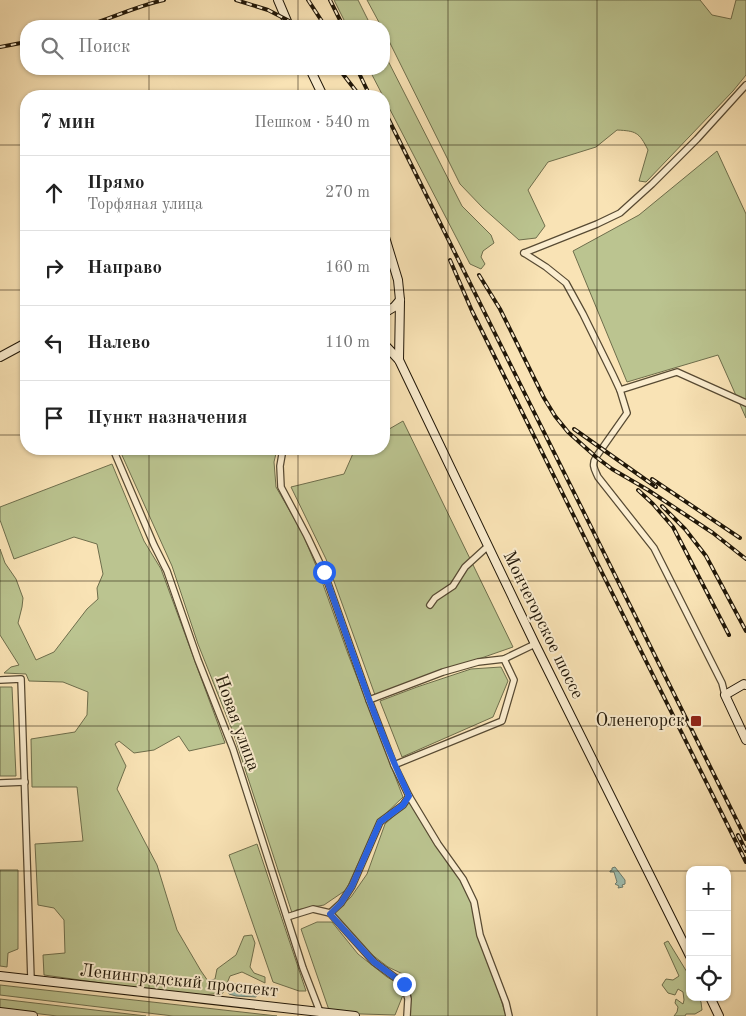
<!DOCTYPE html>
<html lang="ru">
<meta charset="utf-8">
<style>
:root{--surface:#fff;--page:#f2f2f2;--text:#222;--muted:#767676;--line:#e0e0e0}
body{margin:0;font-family:"Old Standard TT",serif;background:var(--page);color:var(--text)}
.controls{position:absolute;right:15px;bottom:15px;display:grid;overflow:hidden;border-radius:10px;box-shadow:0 1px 4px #0004}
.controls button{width:45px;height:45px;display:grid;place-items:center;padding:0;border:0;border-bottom:1px solid var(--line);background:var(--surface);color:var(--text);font:25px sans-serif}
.stop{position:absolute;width:15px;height:15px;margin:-11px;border:4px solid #2563eb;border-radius:50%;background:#fff}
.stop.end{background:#2563eb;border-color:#fff;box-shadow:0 1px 5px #0008}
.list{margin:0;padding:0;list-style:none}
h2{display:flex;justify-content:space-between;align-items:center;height:65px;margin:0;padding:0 20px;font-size:21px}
h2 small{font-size:16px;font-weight:400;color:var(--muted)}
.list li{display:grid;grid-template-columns:32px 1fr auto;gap:15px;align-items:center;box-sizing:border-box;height:75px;padding:0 20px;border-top:1px solid var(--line)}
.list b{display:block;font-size:19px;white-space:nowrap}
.list p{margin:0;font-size:16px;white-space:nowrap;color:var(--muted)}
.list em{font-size:16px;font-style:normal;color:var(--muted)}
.icon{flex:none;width:28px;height:28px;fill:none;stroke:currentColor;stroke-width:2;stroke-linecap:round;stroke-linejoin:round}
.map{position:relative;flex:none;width:746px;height:1016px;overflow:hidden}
.search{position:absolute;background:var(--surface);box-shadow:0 1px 4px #0004;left:20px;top:20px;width:370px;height:55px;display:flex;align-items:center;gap:12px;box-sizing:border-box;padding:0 18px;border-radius:20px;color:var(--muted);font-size:19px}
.panel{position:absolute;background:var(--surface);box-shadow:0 1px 4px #0004;left:20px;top:90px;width:370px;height:365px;border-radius:20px}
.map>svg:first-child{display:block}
</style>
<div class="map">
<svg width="746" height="1016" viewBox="0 0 746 1016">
<rect width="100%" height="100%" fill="#f9e3b5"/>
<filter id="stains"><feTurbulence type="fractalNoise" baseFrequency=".004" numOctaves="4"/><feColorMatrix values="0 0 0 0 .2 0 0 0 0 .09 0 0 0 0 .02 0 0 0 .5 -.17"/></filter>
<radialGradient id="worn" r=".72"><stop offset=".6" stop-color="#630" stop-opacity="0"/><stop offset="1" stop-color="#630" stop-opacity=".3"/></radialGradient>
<!-- green -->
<g fill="#bbc490" stroke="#6e6e4c">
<polygon points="334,0 358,0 371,26 347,26"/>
<path d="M367,0H700L712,15L731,19L736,0H746V75L733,91L646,182L639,181L648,150C639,132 636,131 617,130L596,147L548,162L528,190L545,226L536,238L519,240L483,208L460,184L384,31V26H381Z"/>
<polygon points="384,53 462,206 491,235 494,243 483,251 481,257 485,264 481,269 470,264 369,69 384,69"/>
<polygon points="717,151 746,214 746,418 718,355 627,382 573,251 639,215"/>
<polygon points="403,421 513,647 375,695 326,559 291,487 344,474 355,449 384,449 384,432"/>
<polygon points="131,449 277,449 274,462 276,487 302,532 319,573 348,654 403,797 377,822 346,890 324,905 296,910 292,913 233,732 198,644 172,566 121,453"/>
<polygon points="112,464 144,541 161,569 225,743 189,751 179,736 154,750 134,753 119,741 115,744 126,766 117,789 157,865 177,930 201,971 208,981 215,979 217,969 236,955 244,936 252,935 255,943 250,967 254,973 265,977 265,983 242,972 230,976 223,993 203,995 159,991 44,975 43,955 65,953 64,920 54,908 38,905 35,844 83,841 77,787 32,787 31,739 75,732 87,715 88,692 63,682 29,681 26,674 4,673 11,667 19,665 0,635 0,549 5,563 16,579 23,598 22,607 18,623 36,660 54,652 87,609 98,599 97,588 103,574 97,544 74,537 14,559 0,520 0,507"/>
<polygon points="501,667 508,681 493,717 402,757 380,701 417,687 471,669"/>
<polygon points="0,687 12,687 16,776 0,776"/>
<polygon points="410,801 433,842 456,872 472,904 506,1016 410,1016 411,996 405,975 388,967 358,944 333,913 351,897 367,874 385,824"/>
<polygon points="257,844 306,991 299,991 273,982 229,855"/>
<polygon points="0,870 18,870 18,949 8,953 7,967 0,966"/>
<polygon points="317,922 332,922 358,954 387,977 402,986 403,995 395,1015 330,1013 301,929"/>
<polygon points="668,941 690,977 690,997 698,997 701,1002 702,1010 695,1014 686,1014 685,1016 674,1016 677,1012 678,1007 675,1003 676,999 683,1004 684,1000 683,992 678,989 675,995 668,993 662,985 666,979 673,980 679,976 664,943"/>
<polygon points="0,985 277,1016 173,1016 0,995"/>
<polygon points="0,999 146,1016 57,1016 0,1009"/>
</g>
<!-- water -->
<g fill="#9ebeb0" stroke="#6c7b6d">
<polygon points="615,867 625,880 625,884 622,885 623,887 618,888 619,886 615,884 617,882 614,872 610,872 610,871 612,870 612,868"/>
<polygon points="232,984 256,985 260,992 256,997 236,996 229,994 228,989"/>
</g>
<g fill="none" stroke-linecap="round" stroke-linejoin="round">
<!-- street casing -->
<g stroke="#574a33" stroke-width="8">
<g id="street">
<path d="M524,253L546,267L566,283L583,314L613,375L620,390L627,413L596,457C591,465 595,470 598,477L654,548L722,683L725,695"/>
<polyline points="524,253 597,224 620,213 652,184 697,139 746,85"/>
<polyline points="620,390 677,372 746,403"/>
<polyline points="113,449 154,545 167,571 198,660 233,749 303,968 320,1012"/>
<polyline points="283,449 280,466 281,487 307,536 324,572 369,700 394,765 409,796 438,844 463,879 474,902 480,935 506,1003 509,1016"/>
<polyline points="430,605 435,598 453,586 465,567 488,546"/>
<polyline points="0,680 21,679 31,979"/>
<polyline points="369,700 443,672 478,662 504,659 535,644"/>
<polyline points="394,765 502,721 514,680 504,659"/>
<polyline points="0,783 25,782"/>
<polyline points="330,913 374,962 404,984 408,999 407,1016"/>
<polyline points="287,917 313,909 330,913 341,903 352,886 380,822 403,805 409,796"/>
</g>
</g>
<!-- secondary casing -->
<g stroke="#211708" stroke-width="10">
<g id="secondary">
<polyline points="278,0 289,26"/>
<polyline points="310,69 323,96"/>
<polyline points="384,234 398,280 400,300 399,360"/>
<polyline points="384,313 394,307 400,300"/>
<polyline points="384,344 399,360 535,644 690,956"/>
<polyline points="0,357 26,343"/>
<polyline points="746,685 744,684 725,695 746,740"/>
<polyline points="0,976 355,1016"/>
<polyline points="710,997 719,1016"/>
<polyline points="0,1012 33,1016"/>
</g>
</g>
<!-- street -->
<use href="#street" stroke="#fbedcf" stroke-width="5.5"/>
<!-- secondary -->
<use href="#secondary" stroke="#fbedcf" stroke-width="8"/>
<!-- rail casing -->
<g stroke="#211708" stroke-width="4">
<g id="rail">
<polyline points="236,0 268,10 299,26"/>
<polyline points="308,0 325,26"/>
<polyline points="330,0 343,26"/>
<path d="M86,26C112,18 137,6 164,0"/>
<polyline points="0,47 26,42"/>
<polyline points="339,69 356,91"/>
<polyline points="357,69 370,96"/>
<polyline points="384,110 746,839"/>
<polyline points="450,260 472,311 524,416 746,862"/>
<polyline points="479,275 500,309 544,398 555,416 568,432 596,457 612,469 648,490 713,533 746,559"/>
<polyline points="574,429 656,487"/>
<polyline points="652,479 740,538"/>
<polyline points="638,490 653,504 673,527 729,635"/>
<polyline points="662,506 685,529 706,556 746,631"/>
<polyline points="738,835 746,851"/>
</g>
</g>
<!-- rail -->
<use href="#rail" stroke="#fbedcf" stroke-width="2" stroke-dasharray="5.5" stroke-linecap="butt"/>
</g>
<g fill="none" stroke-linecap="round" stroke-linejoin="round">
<!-- route -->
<path stroke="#2563eb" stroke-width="6" d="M324,572C351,647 375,724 409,796L403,805L380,822L352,886L341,903L330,914L374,962L404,984"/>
</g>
<!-- grid -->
<path fill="none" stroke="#211708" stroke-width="1" stroke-opacity="0.55" d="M149,0V26M298,0V26M448,0V1016M597,0V1016M149,69V96M298,69V96M0,145H26M384,145H746M0,290H26M384,290H746M0,435H26M384,435H746M149,449V1016M298,449V1016M0,581H746M0,726H746M0,871H690M727,871H746"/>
<!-- markers -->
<rect fill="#8f2418" stroke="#fbedcf" stroke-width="2" x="690" y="715" width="12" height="12" rx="2.5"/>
<g text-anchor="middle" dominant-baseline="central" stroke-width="4" stroke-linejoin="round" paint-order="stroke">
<!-- street labels -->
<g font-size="18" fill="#211708" stroke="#fbedcf">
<text transform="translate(543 625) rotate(64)">Мончегорское шоссе</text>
<text transform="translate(237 723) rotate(70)">Новая улица</text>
<text transform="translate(179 981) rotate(6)">Ленинградский проспект</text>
</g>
<!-- poi labels -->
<g font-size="18" fill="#211708" stroke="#fbedcf" text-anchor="end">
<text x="685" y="721">Оленегорск</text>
</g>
</g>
<rect width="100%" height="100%" filter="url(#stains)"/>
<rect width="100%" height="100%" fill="url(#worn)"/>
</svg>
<div class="controls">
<button>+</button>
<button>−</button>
<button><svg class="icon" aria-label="locate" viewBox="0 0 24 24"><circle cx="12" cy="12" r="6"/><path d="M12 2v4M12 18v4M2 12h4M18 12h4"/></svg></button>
</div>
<div class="stop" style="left:324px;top:572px"></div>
<div class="stop end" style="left:404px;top:984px"></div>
<div class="search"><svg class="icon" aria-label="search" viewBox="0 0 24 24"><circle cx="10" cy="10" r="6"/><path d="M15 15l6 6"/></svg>Поиск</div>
<section class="panel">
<h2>7 мин<small>Пешком · 540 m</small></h2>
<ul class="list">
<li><svg class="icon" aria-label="ahead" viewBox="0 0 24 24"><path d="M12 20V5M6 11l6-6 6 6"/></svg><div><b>Прямо</b><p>Торфяная улица</p></div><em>270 m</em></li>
<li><svg class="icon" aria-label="right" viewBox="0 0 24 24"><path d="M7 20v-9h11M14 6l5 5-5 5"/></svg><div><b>Направо</b></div><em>160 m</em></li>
<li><svg class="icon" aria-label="left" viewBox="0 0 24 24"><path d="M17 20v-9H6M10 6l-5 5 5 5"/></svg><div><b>Налево</b></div><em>110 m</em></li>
<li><svg class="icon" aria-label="arrive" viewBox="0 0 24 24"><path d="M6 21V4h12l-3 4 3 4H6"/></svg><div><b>Пункт назначения</b></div></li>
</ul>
</section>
</div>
